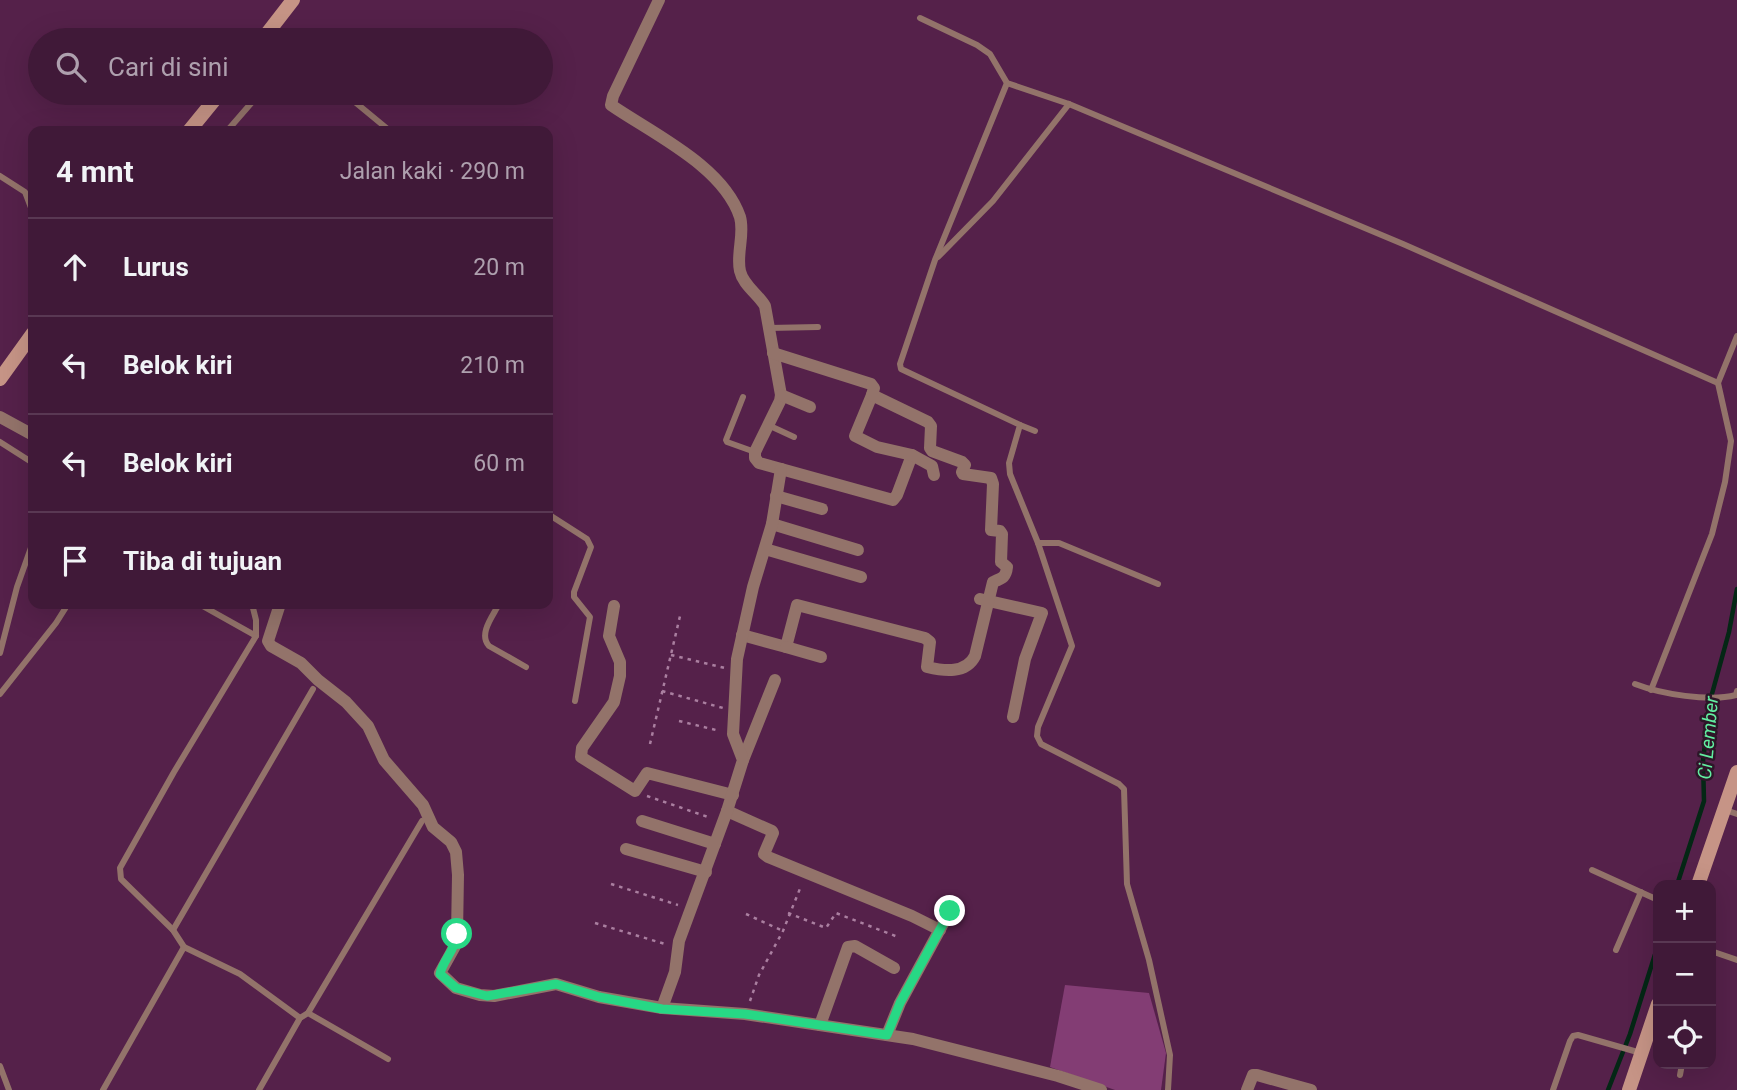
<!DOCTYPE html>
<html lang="id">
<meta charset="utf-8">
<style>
:root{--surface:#401938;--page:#472240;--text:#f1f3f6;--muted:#aea0ae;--line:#593853}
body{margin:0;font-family:Roboto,sans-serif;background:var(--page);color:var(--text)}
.controls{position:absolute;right:21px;bottom:21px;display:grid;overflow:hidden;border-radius:14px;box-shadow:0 7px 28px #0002}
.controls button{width:63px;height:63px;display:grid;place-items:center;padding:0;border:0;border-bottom:2px solid var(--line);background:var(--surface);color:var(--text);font:35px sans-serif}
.stop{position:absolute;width:21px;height:21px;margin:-16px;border:5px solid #27d885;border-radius:50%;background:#fff}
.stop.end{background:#27d885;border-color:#fff;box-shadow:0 2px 7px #0008}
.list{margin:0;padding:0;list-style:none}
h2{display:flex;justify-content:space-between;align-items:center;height:91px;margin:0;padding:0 28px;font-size:30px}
h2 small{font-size:23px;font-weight:400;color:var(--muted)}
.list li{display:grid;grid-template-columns:46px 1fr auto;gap:21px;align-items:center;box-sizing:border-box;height:98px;padding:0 28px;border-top:2px solid var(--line)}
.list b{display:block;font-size:26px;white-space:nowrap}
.list em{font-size:23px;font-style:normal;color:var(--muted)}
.icon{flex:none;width:38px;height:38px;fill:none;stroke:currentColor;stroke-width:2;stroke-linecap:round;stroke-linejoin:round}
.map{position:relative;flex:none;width:1737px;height:1090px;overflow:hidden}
.search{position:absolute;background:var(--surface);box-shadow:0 7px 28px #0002;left:28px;top:28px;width:525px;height:77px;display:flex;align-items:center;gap:18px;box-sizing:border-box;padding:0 24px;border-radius:38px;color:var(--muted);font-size:26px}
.panel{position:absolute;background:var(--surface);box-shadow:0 7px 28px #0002;left:28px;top:126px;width:525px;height:483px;border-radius:14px}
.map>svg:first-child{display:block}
</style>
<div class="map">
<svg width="1737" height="1090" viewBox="0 0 1737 1090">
<rect width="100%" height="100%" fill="#55214a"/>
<!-- green -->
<polygon fill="#833d74" points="1065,985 1149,993 1166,1053 1161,1090 1115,1090 1050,1067"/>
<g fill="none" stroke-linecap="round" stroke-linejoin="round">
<!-- stream -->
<g stroke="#042715" stroke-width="4.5">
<polyline points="1677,885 1704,801 1703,761 1710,701 1729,632 1737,589"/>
<polyline points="1608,1090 1630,1034 1658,945"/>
</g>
<!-- path -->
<g stroke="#aa7fa0" stroke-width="2.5" stroke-dasharray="3.5 5" stroke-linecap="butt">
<polyline points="671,655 725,668"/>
<polyline points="662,691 723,708"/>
<polyline points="679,721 720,731"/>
<polyline points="650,744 680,616"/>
<polyline points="647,796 711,818"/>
<polyline points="611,884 678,905"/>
<polyline points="788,913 826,928 836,913 898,937"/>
<polyline points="746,914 783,931"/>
<polyline points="595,923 665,944"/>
<polyline points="750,1001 759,975 783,931 801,886"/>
</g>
<!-- service -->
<g stroke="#93736a" stroke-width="6">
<polyline points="920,18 977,45 990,54 1007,83 1069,104 1403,244 1718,383"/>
<polyline points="1007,83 935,260 900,364 901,369 1020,425 1009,463 1010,474 1038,543 1072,646 1038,727 1037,736 1041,744 1119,784 1124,789 1127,884 1149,960 1170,1055 1168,1090"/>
<polyline points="344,93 390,131"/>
<polyline points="227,131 260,93"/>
<polyline points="0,176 25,192 33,213"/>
<polyline points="938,257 993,201 1069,104"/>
<polyline points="548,261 548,270"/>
<polyline points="769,328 818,327"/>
<polyline points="743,397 726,440 727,442 755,452"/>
<polyline points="768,425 794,437"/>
<polyline points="1020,425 1035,431"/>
<polyline points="0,442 33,463"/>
<polyline points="548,514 587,539 591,547 574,592 574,597 590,617 575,701"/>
<polyline points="1038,543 1059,543 1158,584"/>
<polyline points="199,604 256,636"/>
<path d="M499,604C493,616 478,634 489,646L526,667"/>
<polyline points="0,653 17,587 33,542"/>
<path d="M1635,684C1661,694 1709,702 1736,695L1737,691"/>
<polyline points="1651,690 1712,534 1725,482 1731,441 1718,383 1737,336"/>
<polyline points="0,694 56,623 68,604"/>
<polyline points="1725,810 1737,814"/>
<polyline points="1592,870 1658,900"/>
<polyline points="173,930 313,689"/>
<polyline points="184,947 173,930 121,879 120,868 174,772 256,636 256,620 252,604"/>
<polyline points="1616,950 1641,892"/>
<polyline points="1711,951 1737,960"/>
<polyline points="308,1013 388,1059"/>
<polyline points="0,1066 9,1090"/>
<polyline points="1680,1075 1682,1064"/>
<polyline points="103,1090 184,947 240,974 300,1018"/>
<polyline points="259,1090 300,1018 308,1013 422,821"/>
<polyline points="1553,1090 1570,1041 1573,1036 1578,1035 1641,1053"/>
</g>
<!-- minor -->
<g stroke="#93736a" stroke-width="12">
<path d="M659,0L613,96L611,105C653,134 723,166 740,217C745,234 736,254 740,271C743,285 758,294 765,306L781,395L780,401L755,452V458L759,463L893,500L897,495L912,455"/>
<polyline points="781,395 810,407"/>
<polyline points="872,395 855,436 877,447 912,455 932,466 934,475"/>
<polyline points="0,417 33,435"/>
<polyline points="776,496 822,509"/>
<polyline points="772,524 858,550"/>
<polyline points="765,549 861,577"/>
<polyline points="980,599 1042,613 1025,659 1013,717"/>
<polyline points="280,604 268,641 271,646 301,663 318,680 346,702 368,726 384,760 423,805 433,827 451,842 456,852 458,875 457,934 455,946 440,973 456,988 480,995 494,996 556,984 599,997 662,1008 745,1014 913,1039 1058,1076 1101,1090"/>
<polyline points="614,606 609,636 620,662 620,676 614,702 582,748 581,757 635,791 647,773 733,795"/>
<path d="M742,635L786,647L797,605L925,638L930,642L927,667C944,671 966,674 975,656L993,582C1003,578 1006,577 1007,567L1001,562L1002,534L1000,531L991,530L993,484L991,478L963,474L962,472L965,465L962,462L932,451L930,448L931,426L928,422L872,395L874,388L871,384L773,353"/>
<polyline points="786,647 821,657"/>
<polyline points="743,760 775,680"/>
<polyline points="727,811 772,831 773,833 764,854 768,857 912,916 940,930"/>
<polyline points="642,821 715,844"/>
<polyline points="626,849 706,872"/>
<polyline points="662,1008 675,972 679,941 727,811 743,760 733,734 737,659 753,587 772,524 781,469"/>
<polyline points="820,1025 848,947 855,946 894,968"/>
<polyline points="887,1035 900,1003 950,911"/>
<polyline points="1247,1090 1253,1075 1257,1075 1311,1090"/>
</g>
<!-- secondary -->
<g stroke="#c69486" stroke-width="14">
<polyline points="262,40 293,0"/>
<polyline points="189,131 220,93"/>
<polyline points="0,379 33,333"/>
<polyline points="1698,885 1737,772"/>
<polyline points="1629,1090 1658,1004"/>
</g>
</g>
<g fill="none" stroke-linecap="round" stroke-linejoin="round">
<!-- route -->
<path stroke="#27d885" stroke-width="9" d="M457,934C455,951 443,960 440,974L456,988L487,996L556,984L599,997L662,1009L745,1014L887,1035L900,1003L950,911"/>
</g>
<g text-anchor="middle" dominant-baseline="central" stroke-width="5" stroke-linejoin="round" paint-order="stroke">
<!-- water labels -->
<g font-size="19" font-style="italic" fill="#62eea1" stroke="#2d1628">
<text transform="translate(1708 738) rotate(-85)">Ci Lember</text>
</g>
</g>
</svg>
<div class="controls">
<button>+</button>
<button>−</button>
<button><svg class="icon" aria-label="locate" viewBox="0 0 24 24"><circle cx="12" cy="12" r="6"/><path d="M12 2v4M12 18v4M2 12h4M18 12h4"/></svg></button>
</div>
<div class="stop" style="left:457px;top:934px"></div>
<div class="stop end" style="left:950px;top:911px"></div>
<div class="search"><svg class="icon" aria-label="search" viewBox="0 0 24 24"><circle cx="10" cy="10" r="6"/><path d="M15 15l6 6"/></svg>Cari di sini</div>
<section class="panel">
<h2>4 mnt<small>Jalan kaki · 290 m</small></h2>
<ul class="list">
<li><svg class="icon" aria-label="ahead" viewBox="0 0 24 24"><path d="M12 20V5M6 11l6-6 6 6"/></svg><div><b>Lurus</b></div><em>20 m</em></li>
<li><svg class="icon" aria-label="left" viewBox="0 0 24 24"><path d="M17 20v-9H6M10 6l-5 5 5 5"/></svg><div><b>Belok kiri</b></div><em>210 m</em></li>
<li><svg class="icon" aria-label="left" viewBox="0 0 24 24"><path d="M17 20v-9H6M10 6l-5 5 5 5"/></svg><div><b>Belok kiri</b></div><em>60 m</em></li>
<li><svg class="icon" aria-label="arrive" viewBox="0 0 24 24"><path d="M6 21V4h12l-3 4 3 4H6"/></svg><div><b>Tiba di tujuan</b></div></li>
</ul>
</section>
</div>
